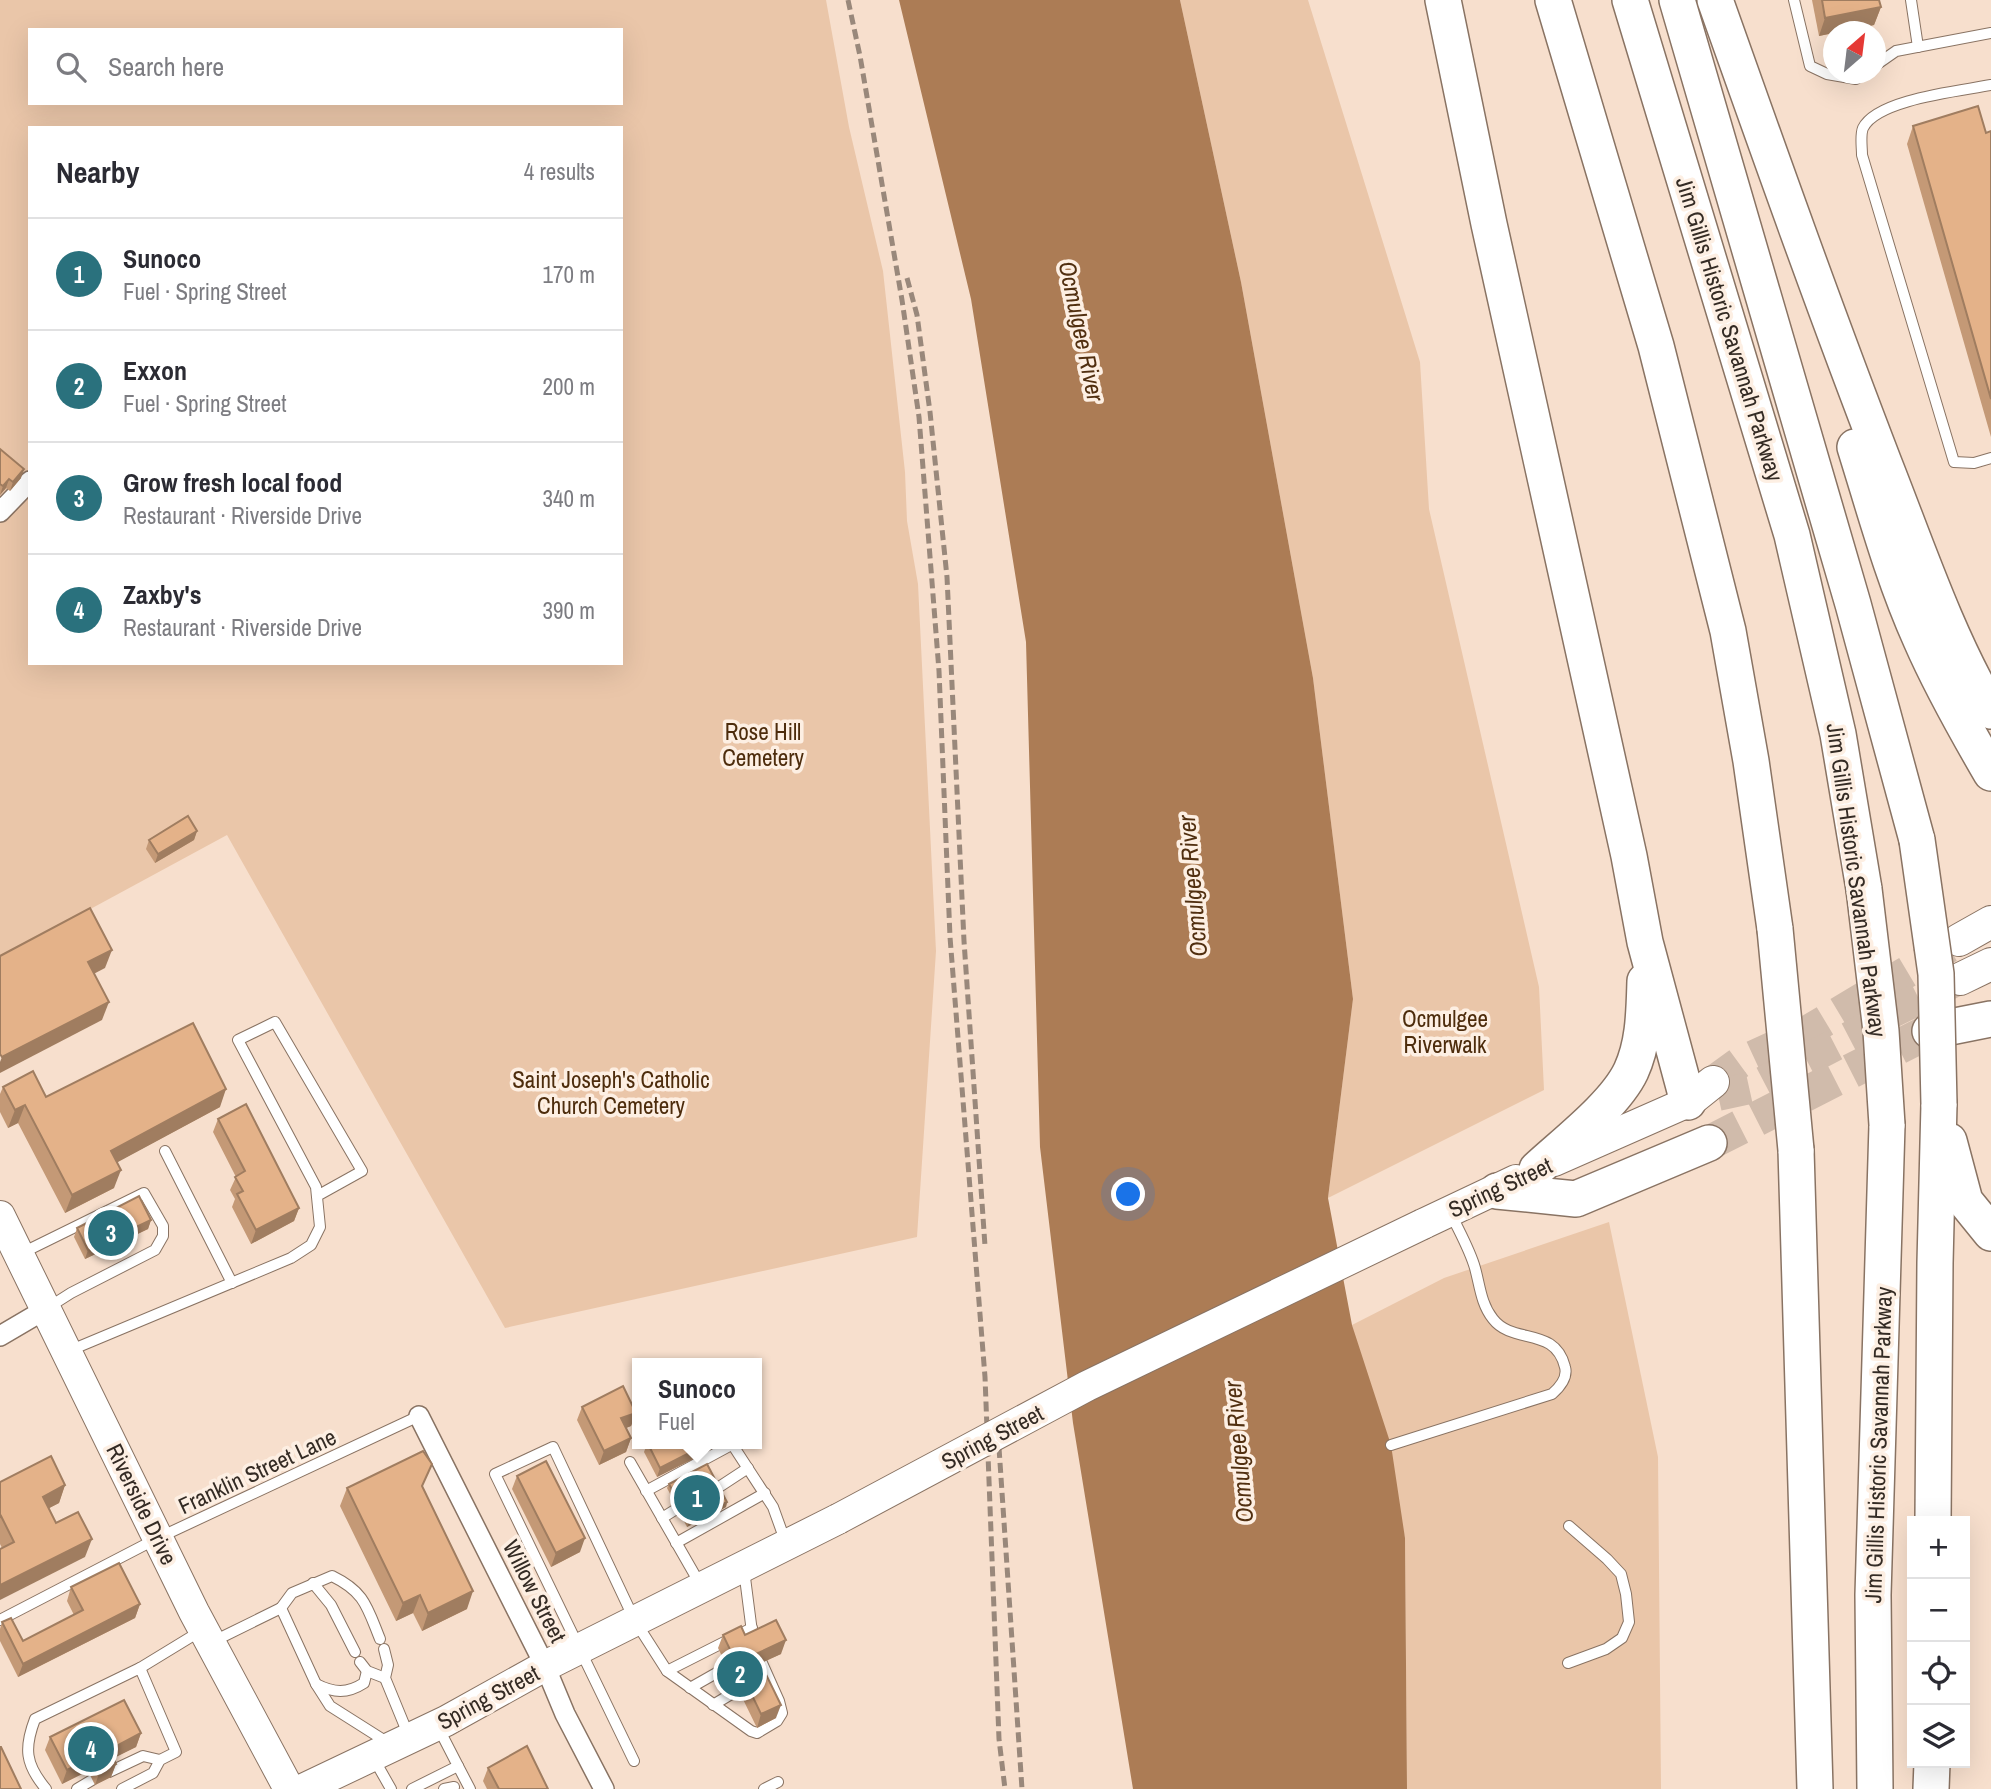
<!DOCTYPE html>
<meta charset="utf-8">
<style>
:root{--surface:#fff;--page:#f7f7f7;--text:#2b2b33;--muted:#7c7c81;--line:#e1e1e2;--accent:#2a717d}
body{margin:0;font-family:"Archivo Narrow",sans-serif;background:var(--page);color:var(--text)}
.controls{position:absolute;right:21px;bottom:21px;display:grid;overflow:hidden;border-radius:0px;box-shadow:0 7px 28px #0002}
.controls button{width:63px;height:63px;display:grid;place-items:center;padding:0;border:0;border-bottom:2px solid var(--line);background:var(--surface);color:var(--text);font:35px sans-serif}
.compass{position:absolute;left:1823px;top:21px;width:63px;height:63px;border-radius:50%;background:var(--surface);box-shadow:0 7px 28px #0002;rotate:28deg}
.you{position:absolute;left:1129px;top:1195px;width:24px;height:24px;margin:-18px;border:5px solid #fff;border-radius:50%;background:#1a73e8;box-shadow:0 0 0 10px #1a73e833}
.badge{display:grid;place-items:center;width:46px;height:46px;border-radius:50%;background:var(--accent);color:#fff;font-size:23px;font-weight:700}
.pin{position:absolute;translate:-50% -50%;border:4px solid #fff;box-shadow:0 2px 7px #0006}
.popup{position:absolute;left:632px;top:1358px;width:130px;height:91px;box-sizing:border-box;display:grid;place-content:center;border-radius:0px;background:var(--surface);filter:drop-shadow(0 2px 5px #0005);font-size:23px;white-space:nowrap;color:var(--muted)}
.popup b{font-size:26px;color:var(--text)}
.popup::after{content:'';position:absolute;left:50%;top:100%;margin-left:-14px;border:14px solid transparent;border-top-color:var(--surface)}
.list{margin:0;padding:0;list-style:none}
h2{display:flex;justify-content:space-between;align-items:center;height:91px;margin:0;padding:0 28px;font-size:30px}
h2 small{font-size:23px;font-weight:400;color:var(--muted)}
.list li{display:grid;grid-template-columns:46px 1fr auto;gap:21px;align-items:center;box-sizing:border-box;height:112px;padding:0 28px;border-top:2px solid var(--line)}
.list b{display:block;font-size:26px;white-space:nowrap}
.list p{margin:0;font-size:23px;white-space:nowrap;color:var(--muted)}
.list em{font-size:23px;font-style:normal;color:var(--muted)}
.icon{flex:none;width:38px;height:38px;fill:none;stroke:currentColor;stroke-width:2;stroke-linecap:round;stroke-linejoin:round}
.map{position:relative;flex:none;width:1991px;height:1789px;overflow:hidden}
.search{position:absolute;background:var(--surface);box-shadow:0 7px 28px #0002;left:28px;top:28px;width:595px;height:77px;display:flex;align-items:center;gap:18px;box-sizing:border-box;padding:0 24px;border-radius:0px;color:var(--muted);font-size:26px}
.panel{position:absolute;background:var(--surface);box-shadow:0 7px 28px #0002;left:28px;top:126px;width:595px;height:539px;border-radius:0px}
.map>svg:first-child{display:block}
</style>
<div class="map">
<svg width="1991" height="1789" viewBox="0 0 1991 1789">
<rect width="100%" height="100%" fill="#f7dfcd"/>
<!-- green -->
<g fill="#eac6a9" fill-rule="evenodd">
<path d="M0,0H826L849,127L883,271L905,472L907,521L918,584L936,951L917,1237L505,1328L227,835L0,958ZM30,30H621V103H30ZM30,128H621V663H30Z"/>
<polygon points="1180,0 1308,0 1420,362 1429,509 1539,987 1544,1090 1328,1198 1353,999 1313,678 1241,282"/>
<polygon points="1609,1222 1658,1457 1661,1789 1407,1789 1405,1538 1352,1325 1444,1278"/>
</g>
<!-- water -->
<polygon fill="#ac7c55" points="899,0 1180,0 1241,282 1313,678 1353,999 1328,1198 1352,1325 1391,1445 1405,1538 1407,1789 1133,1789 1073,1423 1040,1147 1026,642 971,299"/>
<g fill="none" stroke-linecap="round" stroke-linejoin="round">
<!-- trunk-tunnel -->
<g stroke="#d0bbab" stroke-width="32" stroke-dasharray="32 16" stroke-linecap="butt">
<polyline points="1713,1082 1739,1063 1808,1031 1952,945"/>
<polyline points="1718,1095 1754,1087 1860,1032 1888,1014 1959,979"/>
</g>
<!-- motorway-tunnel -->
<polyline stroke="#d0bbab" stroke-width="35" stroke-dasharray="35 18" stroke-linecap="butt" points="1709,1143 1930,1031 1957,1014"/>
<!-- service casing -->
<g stroke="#897363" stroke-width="12">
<g id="service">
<polyline points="1794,0 1810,66 1827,74 1856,79 1864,74"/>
<polyline points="1911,0 1918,47"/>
<polyline points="1876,65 1896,51 1991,33"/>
<path d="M1991,85C1961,91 1877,99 1863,128C1860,135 1862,147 1862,155L1954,462L1974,463L1991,458"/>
<polyline points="165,1151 232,1283"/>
<polyline points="22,1253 144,1193 163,1226 163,1236 155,1250 71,1293 49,1307"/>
<polyline points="71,1350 291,1258 311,1245 320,1227 316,1187 238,1040 275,1022 362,1171 317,1196"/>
<polyline points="732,1444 773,1507 786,1543"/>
<path d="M1391,1445L1552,1394C1560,1387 1568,1378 1565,1367C1555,1326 1513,1345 1493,1319C1481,1304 1480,1286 1475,1268C1470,1250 1459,1231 1451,1214"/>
<polyline points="630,1462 700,1584"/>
<polyline points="716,1489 748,1468"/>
<polyline points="646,1491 733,1444"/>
<polyline points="662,1518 678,1508"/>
<polyline points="676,1543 765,1493"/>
<polyline points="744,1570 752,1632"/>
<polyline points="313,1583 331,1605 355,1652"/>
<path d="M281,1608L292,1593L332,1576C365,1592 367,1607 380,1639"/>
<polyline points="0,1620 158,1538 419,1416"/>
<polyline points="214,1641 281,1608 316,1684 330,1706 390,1744"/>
<polyline points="384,1649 388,1665 385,1678 408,1734"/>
<polyline points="360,1662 367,1671 385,1678"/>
<polyline points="1568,1663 1606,1649 1622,1638 1629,1622 1626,1594 1621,1574 1607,1559 1569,1526"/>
<polyline points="140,1668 199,1632"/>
<polyline points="667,1671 752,1628"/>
<path d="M316,1684C334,1693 347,1694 364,1683L367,1671"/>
<polyline points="690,1688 727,1667"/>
<polyline points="713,1705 738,1690"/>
<polyline points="374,1759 391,1789"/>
<polyline points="634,1761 495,1474 553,1447 635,1621 667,1671 751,1731 757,1733 777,1721 782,1713 779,1701 762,1663"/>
<polyline points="458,1766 470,1789"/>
<polyline points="109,1772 143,1756 160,1760"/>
<path d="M46,1789C25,1764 24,1748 35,1719L140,1668L176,1752L160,1760L153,1773L122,1789"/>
<polyline points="77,1789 92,1780"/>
<polyline points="412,1789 458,1766 439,1729"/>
<polyline points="444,1789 454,1787"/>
<polyline points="764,1789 778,1782"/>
</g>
</g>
<!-- minor casing -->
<g stroke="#897363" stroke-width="22">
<g id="minor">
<polyline points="0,512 30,481"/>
<polyline points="0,1336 46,1309"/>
<polyline points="419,1416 545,1666 565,1714 604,1789"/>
</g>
</g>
<!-- primary casing -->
<g stroke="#897363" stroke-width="32">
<g id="primary">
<polyline points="1554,1161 1688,1102"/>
<polyline points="0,1216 194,1612 289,1789"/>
<polyline points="1423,1224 1516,1180"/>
<polyline points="303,1789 446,1721 545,1666 838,1519"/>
</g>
</g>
<!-- trunk casing -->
<g stroke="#897363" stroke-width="34">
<g id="trunk">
<polyline points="1959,940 1991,922"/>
<polyline points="1960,979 1991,964"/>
<polyline points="1688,1102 1713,1082"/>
</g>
</g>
<!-- motorway casing -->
<g stroke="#897363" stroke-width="38">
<g id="motorway">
<polyline points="1443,0 1489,224 1629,856 1645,942 1688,1102"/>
<polyline points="1553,0 1656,346 1728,631 1751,761 1775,929"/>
<polyline points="1630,0 1792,535 1838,734 1864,889"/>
<polyline points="1677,0 1853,604 1917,840"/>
<path d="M1715,0C1770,155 1825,310 1884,463C1916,544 1947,637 1991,711"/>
<path d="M1855,447C1875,511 1893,578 1921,640C1941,686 1966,730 1991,773"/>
<polyline points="1930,1031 1991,1019"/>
<polyline points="1949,1141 1965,1201 1991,1233"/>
<polyline points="1796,1150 1815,1789"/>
<path d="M1537,1169C1565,1143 1615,1105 1631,1071C1644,1043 1644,1012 1645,981"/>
<polyline points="1497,1191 1576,1199 1709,1143"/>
<polyline points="1933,1521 1935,1263 1939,1104"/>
<polyline points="1875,1789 1873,1595 1887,1125"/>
<polyline points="1931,1789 1932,1763"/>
</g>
</g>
<!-- service -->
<use href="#service" stroke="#fff" stroke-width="10"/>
<!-- minor -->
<use href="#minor" stroke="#fff" stroke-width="19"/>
<!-- primary -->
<use href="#primary" stroke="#fff" stroke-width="30"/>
<!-- trunk -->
<use href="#trunk" stroke="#fff" stroke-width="32"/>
<!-- motorway -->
<use href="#motorway" stroke="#fff" stroke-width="35"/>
<!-- rail -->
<g stroke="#99887b" stroke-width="5" stroke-dasharray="10 5" stroke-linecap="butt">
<polyline points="848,0 860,56 902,300 919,417 939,671 950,937 985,1377 999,1739 1005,1789"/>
<polyline points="907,278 917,315 930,412 947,577 964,941 985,1246"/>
<polyline points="997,1418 1022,1789"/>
</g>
<!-- primary-bridge casing -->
<g stroke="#897363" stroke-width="32" stroke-linecap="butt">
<polyline id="primary-bridge" points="838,1519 1087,1386 1423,1224"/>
</g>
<!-- motorway-bridge casing -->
<g stroke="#897363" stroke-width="38" stroke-linecap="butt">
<g id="motorway-bridge">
<polyline points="1917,840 1936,974 1939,1104"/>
<polyline points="1864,889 1881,1031 1887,1125"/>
<polyline points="1775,929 1796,1150"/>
</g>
</g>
<!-- primary-bridge -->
<use href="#primary-bridge" stroke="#fff" stroke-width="30"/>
<!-- motorway-bridge -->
<use href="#motorway-bridge" stroke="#fff" stroke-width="35"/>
</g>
<!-- wall -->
<g fill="#c49976">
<polygon points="1812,0 1879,0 1881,7 1874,25 1819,36"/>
<polygon points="1913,126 1986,133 1991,131 1991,437 1907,144"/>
<polygon points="0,449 21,478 10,491 6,488 0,495"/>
<polygon points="197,831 194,840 155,863 146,849 149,840"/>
<polygon points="3,1087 46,1097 220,1107 117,1162 114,1188 65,1213 18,1123 8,1128 0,1112 0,1094"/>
<polygon points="218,1119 299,1208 294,1221 251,1244 232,1207 235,1199 230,1190 236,1177 213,1132"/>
<polygon points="151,1220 148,1229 85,1259 74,1237 77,1228"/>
<polygon points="638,1404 638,1421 635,1416 631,1426 626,1428 631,1438 626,1452 599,1465 577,1420 582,1407 635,1410"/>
<polygon points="647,1444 703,1446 699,1456 657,1477 644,1452"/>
<polygon points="517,1476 580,1552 551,1567 512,1489"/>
<polygon points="0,1482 65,1485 59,1503 49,1508 56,1523 85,1557 2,1548 0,1544"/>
<polygon points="669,1484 727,1502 726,1507 687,1527 667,1488"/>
<polygon points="347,1488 423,1488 467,1609 422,1631 413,1613 396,1621 340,1506"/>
<polygon points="71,1587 140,1604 135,1618 18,1677 0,1641 0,1629 2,1622 23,1641 74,1615 67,1601"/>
<polygon points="723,1635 745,1635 781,1654 760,1663 776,1718 757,1728 718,1648"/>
<polygon points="141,1733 136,1747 113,1758 116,1764 111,1777 95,1785 88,1771 62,1784 45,1750 50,1737"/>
<polygon points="488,1768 548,1789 487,1789 483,1781"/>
</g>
<!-- shaded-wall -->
<g fill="#a07d60">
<polygon points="1881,7 1874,25 1840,32 1833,32 1833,33 1819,36 1825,18"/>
<polygon points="24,469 21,478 10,491 13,482"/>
<polygon points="9,479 6,488 0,495 3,486"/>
<polygon points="197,831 194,840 155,863 158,854"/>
<polygon points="112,950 105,968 82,980 88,962"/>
<polygon points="109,1002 102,1020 0,1073 0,1062 2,1057"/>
<polygon points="226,1089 220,1107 105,1169 111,1151"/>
<polygon points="25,1105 18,1123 8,1128 15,1110"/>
<polygon points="121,1170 114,1188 65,1213 72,1195"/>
<polygon points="299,1208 294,1221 251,1244 256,1230"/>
<polygon points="151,1220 148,1229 85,1259 88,1250"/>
<polygon points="636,1413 631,1426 616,1432 621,1418"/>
<polygon points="631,1438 626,1452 599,1465 604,1451"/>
<polygon points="703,1446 699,1456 657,1477 660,1468"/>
<polygon points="65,1485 59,1503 36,1515 43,1497"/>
<polygon points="727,1502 726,1507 687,1527 689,1522"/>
<polygon points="585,1538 580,1552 551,1567 556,1553"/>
<polygon points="92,1539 85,1557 0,1600 0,1585"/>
<polygon points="473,1591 467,1609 422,1631 428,1613"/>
<polygon points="420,1595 413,1613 396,1621 403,1603"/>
<polygon points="140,1604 135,1618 18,1677 23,1664"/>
<polygon points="786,1640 781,1654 751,1668 756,1654"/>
<polygon points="781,1705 776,1718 757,1728 761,1714"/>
<polygon points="141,1733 136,1747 104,1763 109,1750"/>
<polygon points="93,1757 88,1771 62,1784 67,1770"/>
<polygon points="116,1764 111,1777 95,1785 100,1771"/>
</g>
<!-- building -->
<g fill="#e4b289" stroke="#a07d60" stroke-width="2">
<polygon points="1822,0 1879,0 1881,7 1825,18"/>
<polygon points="1978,106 1986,133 1991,131 1991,399 1913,126"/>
<polygon points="0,449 24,469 13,482 9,479 3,486 0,484"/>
<polygon points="188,816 197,831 158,854 149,840"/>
<polygon points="90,908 112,950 88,962 109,1002 2,1057 0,1054 0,956"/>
<polygon points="193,1023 226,1089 111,1151 121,1170 72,1195 25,1105 15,1110 3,1087 33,1071 46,1097"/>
<polygon points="246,1104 299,1208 256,1230 237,1194 243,1191 235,1177 245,1171 218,1119"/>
<polygon points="139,1196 151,1220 88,1250 77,1228"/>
<polygon points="623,1386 636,1413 621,1418 631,1438 604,1451 582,1407"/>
<polygon points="648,1444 701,1444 703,1446 660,1468"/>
<polygon points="423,1451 432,1464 422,1486 473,1591 428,1613 420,1595 403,1603 347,1488"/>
<polygon points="51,1456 65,1485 43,1497 56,1523 78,1512 92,1539 0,1585 0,1549 14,1542 1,1516 0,1517 0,1482"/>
<polygon points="546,1461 585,1538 556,1553 517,1476"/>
<polygon points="707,1464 727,1502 689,1522 669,1484"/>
<polygon points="119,1563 140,1604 23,1664 2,1622 11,1618 23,1641 83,1610 71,1587"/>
<polygon points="776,1620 786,1640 756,1654 781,1705 761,1714 723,1635 741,1626 745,1635"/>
<polygon points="124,1700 141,1733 109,1750 116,1764 100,1771 93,1757 67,1770 50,1737"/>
<polygon points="527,1746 548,1789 499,1789 488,1768"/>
<polygon points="0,1747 1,1747 21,1789 0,1789"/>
</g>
<g text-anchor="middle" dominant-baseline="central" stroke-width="7" stroke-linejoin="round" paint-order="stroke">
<!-- street labels -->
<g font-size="23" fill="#342b24" stroke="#fdefe3">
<text transform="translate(1730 329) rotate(73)">Jim Gillis Historic Savannah Parkway</text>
<text transform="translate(1857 880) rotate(82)">Jim Gillis Historic Savannah Parkway</text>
<text transform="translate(1500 1187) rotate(-25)">Spring Street</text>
<text transform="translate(992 1437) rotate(-28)">Spring Street</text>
<text transform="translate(1878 1445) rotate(-88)">Jim Gillis Historic Savannah Parkway</text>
<text transform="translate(257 1471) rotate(-25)">Franklin Street Lane</text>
<text transform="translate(142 1504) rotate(64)">Riverside Drive</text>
<text transform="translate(535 1591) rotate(63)">Willow Street</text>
<text transform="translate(488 1697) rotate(-28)">Spring Street</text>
</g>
<!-- park labels -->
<g font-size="23" fill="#4d2c0c" stroke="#fdefe3">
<text x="763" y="731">Rose Hill<tspan x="763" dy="26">Cemetery</tspan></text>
<text x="1445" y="1018">Ocmulgee<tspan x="1445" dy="26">Riverwalk</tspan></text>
<text x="611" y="1079">Saint Joseph's Catholic<tspan x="611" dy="26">Church Cemetery</tspan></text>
</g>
<!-- water labels -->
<g font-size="24" font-style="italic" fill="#512f10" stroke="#fdefe3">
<text transform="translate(1082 331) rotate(78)">Ocmulgee River</text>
<text transform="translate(1192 886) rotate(-95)">Ocmulgee River</text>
<text transform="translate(1238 1452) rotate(-95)">Ocmulgee River</text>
</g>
</g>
</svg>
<div class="controls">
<button>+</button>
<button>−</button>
<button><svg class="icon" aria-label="locate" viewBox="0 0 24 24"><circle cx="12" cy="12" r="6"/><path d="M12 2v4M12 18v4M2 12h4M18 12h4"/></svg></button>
<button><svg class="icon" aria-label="layers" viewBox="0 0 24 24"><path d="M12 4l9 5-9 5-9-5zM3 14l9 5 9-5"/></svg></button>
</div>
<svg class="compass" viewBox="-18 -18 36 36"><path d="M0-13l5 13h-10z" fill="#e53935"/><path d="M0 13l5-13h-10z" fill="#7c7c81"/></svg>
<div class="you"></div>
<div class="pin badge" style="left:697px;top:1498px">1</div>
<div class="popup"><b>Sunoco</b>Fuel</div>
<div class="pin badge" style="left:740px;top:1674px">2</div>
<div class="pin badge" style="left:111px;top:1233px">3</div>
<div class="pin badge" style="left:91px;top:1749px">4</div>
<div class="search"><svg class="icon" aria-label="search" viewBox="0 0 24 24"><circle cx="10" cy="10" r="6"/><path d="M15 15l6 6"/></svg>Search here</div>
<section class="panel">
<h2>Nearby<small>4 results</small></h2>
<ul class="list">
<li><span class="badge">1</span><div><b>Sunoco</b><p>Fuel · Spring Street</p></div><em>170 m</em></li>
<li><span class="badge">2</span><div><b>Exxon</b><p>Fuel · Spring Street</p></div><em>200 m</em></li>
<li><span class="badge">3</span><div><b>Grow fresh local food</b><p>Restaurant · Riverside Drive</p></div><em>340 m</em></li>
<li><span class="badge">4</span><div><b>Zaxby's</b><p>Restaurant · Riverside Drive</p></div><em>390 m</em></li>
</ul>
</section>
</div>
